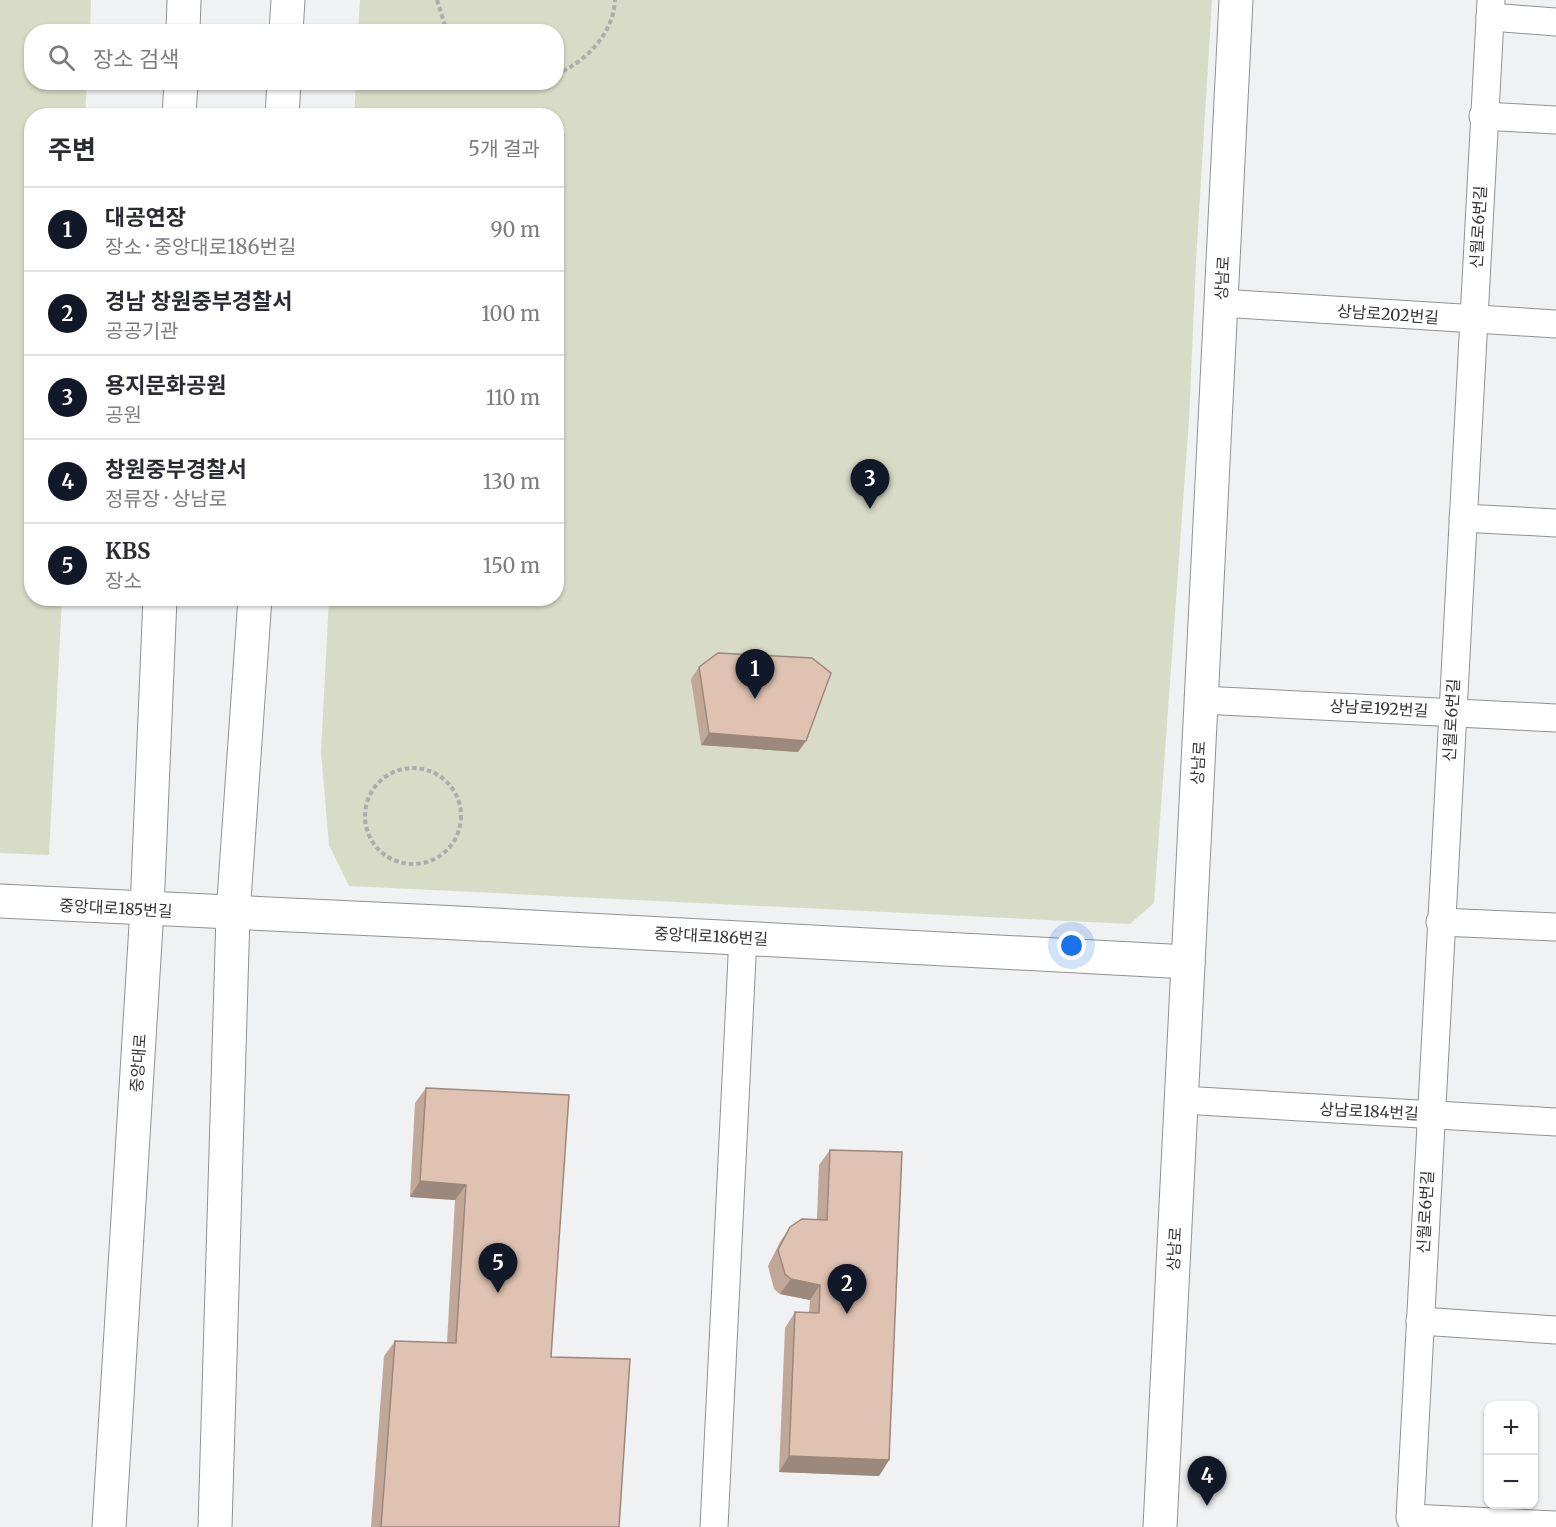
<!DOCTYPE html>
<html lang="ko">
<meta charset="utf-8">
<style>
:root{--surface:#fff;--page:#f7f7f7;--text:#2b2b33;--muted:#7c7c81;--line:#e1e1e2;--accent:#111827}
body{margin:0;font-family:Merriweather,"Noto Sans KR",serif;background:var(--page);color:var(--text)}
.controls{position:absolute;right:18px;bottom:18px;display:grid;overflow:hidden;border-radius:12px;box-shadow:0 2px 4px #0004}
.controls button{width:54px;height:54px;display:grid;place-items:center;padding:0;border:0;border-bottom:2px solid var(--line);background:var(--surface);color:var(--text);font:30px sans-serif}
.you{position:absolute;left:1072px;top:946px;width:21px;height:21px;margin:-15px;border:4px solid #fff;border-radius:50%;background:#1a73e8;box-shadow:0 0 0 9px #1a73e833}
.badge{display:grid;place-items:center;width:39px;height:39px;border-radius:50%;background:var(--accent);color:#fff;font-size:20px;font-weight:700}
.pin{position:absolute;translate:-50% -50px;filter:drop-shadow(0 2px 3px #0008)}
.pin::after{content:'';position:absolute;top:32px;width:21px;height:18px;background:inherit;clip-path:polygon(0 0,100% 0,50% 100%)}
.list{margin:0;padding:0;list-style:none}
h2{display:flex;justify-content:space-between;align-items:center;height:78px;margin:0;padding:0 24px;font-size:26px}
h2 small{font-size:20px;font-weight:400;color:var(--muted)}
.list li{display:grid;grid-template-columns:39px 1fr auto;gap:18px;align-items:center;box-sizing:border-box;height:84px;padding:0 24px;border-top:2px solid var(--line)}
.list b{display:block;font-size:22px;white-space:nowrap}
.list p{margin:0;font-size:20px;white-space:nowrap;color:var(--muted)}
.list em{font-size:20px;font-style:normal;color:var(--muted)}
.icon{flex:none;width:33px;height:33px;fill:none;stroke:currentColor;stroke-width:2;stroke-linecap:round;stroke-linejoin:round}
.map{position:relative;flex:none;width:1556px;height:1527px;overflow:hidden}
.search{position:absolute;background:var(--surface);box-shadow:0 2px 4px #0004;left:24px;top:24px;width:540px;height:66px;display:flex;align-items:center;gap:15px;box-sizing:border-box;padding:0 21px;border-radius:24px;color:var(--muted);font-size:22px}
.panel{position:absolute;background:var(--surface);box-shadow:0 2px 4px #0004;left:24px;top:108px;width:540px;height:498px;border-radius:24px}
.map>svg:first-child{display:block}
</style>
<div class="map">
<svg width="1556" height="1527" viewBox="0 0 1556 1527">
<rect width="100%" height="100%" fill="#f0f1f2"/>
<!-- green -->
<g fill="#d8dcc6">
<polygon points="0,0 91,0 90,31 32,32 32,82 87,83 85,115 32,116 32,598 62,599 49,855 0,853"/>
<polygon points="360,0 1212,0 1196,262 1189,420 1154,903 1130,924 349,886 329,845 321,752 329,599 556,598 556,116 354,115 356,83 556,82 556,32 358,31"/>
</g>
<g fill="none" stroke-linecap="round" stroke-linejoin="round">
<!-- minor casing -->
<g stroke="#919192" stroke-width="29">
<g id="minor">
<polyline points="1491,0 1410,1518 1556,1525"/>
<polyline points="1490,17 1556,22"/>
<polyline points="1483,116 1556,120"/>
<polyline points="1221,303 1556,324"/>
<polyline points="1463,518 1556,523"/>
<polyline points="1201,700 1556,718"/>
<polyline points="1440,922 1556,927"/>
<polyline points="1182,1100 1556,1122"/>
<polyline points="1420,1321 1556,1330"/>
<polyline points="714,1527 743,937"/>
</g>
</g>
<!-- secondary casing -->
<g stroke="#919192" stroke-width="35">
<g id="secondary">
<polyline points="0,901 438,922 1188,962"/>
<polyline points="1160,1527 1236,0"/>
</g>
</g>
<!-- primary casing -->
<g stroke="#919192" stroke-width="35">
<g id="primary">
<polyline points="183,32 184,0"/>
<polyline points="286,32 288,0"/>
<polyline points="179,116 181,82"/>
<polyline points="282,116 284,82"/>
<polyline points="109,1527 147,909 160,598"/>
<polyline points="215,1527 233,914 255,598"/>
</g>
</g>
<!-- path -->
<g stroke="#acacad" stroke-width="4" stroke-dasharray="4.5 3" stroke-linecap="butt">
<polyline points="437,0 447,32"/>
<path d="M556,74C585,63 614,33 615,0"/>
<circle cx="413" cy="816" r="48"/>
</g>
<!-- minor -->
<use href="#minor" stroke="#fff" stroke-width="27"/>
<!-- secondary -->
<use href="#secondary" stroke="#fff" stroke-width="33"/>
<!-- primary -->
<use href="#primary" stroke="#fff" stroke-width="33"/>
</g>
<!-- wall -->
<g fill="#c0a798">
<polygon points="699,667 798,752 701,745 691,679"/>
<polygon points="426,1088 551,1357 619,1527 371,1527 384,1356 395,1341 447,1343 455,1200 410,1197 415,1103"/>
<polygon points="830,1150 889,1460 879,1476 779,1472 785,1328 795,1312 809,1313 810,1300 780,1294 774,1289 768,1266 780,1242 790,1227 817,1219 819,1165"/>
</g>
<!-- shaded-wall -->
<g fill="#9c887c">
<polygon points="709,733 806,741 798,752 701,745"/>
<polygon points="420,1181 466,1185 455,1200 410,1197"/>
<polygon points="791,1279 820,1285 810,1300 780,1294"/>
<polygon points="789,1456 889,1460 879,1476 779,1472"/>
</g>
<!-- building -->
<g fill="#dfc2b1" stroke="#9c887c" stroke-width="1.5">
<polygon points="718,653 812,658 831,673 806,741 709,733 699,667"/>
<polygon points="426,1088 569,1095 551,1357 630,1359 619,1527 381,1527 395,1341 456,1343 466,1185 420,1181"/>
<polygon points="830,1150 902,1152 889,1460 789,1456 795,1312 819,1313 820,1285 791,1279 785,1274 778,1250 790,1227 802,1219 827,1220"/>
</g>
<g text-anchor="middle" dominant-baseline="central" stroke-width="4.5" stroke-linejoin="round" paint-order="stroke">
<!-- street labels -->
<g font-size="16" fill="#353536" stroke="#fff">
<text transform="translate(1478 227) rotate(-87)">신월로6번길</text>
<text transform="translate(1222 278) rotate(-87)">상남로</text>
<text transform="translate(1388 314) rotate(4)">상남로202번길</text>
<text transform="translate(1379 708) rotate(3)">상남로192번길</text>
<text transform="translate(1451 720) rotate(-87)">신월로6번길</text>
<text transform="translate(1198 763) rotate(-87)">상남로</text>
<text transform="translate(116 908) rotate(3)">중앙대로185번길</text>
<text transform="translate(711 936) rotate(3)">중앙대로186번길</text>
<text transform="translate(138 1063) rotate(-86)">중앙대로</text>
<text transform="translate(1369 1111) rotate(3)">상남로184번길</text>
<text transform="translate(1425 1212) rotate(-87)">신월로6번길</text>
<text transform="translate(1174 1249) rotate(-87)">상남로</text>
</g>
</g>
</svg>
<div class="controls">
<button>+</button>
<button>−</button>
</div>
<div class="you"></div>
<div class="pin badge" style="left:755px;top:699px">1</div>
<div class="pin badge" style="left:847px;top:1314px">2</div>
<div class="pin badge" style="left:870px;top:509px">3</div>
<div class="pin badge" style="left:1207px;top:1506px">4</div>
<div class="pin badge" style="left:498px;top:1293px">5</div>
<div class="search"><svg class="icon" aria-label="search" viewBox="0 0 24 24"><circle cx="10" cy="10" r="6"/><path d="M15 15l6 6"/></svg>장소 검색</div>
<section class="panel">
<h2>주변<small>5개 결과</small></h2>
<ul class="list">
<li><span class="badge">1</span><div><b>대공연장</b><p>장소 · 중앙대로186번길</p></div><em>90 m</em></li>
<li><span class="badge">2</span><div><b>경남 창원중부경찰서</b><p>공공기관</p></div><em>100 m</em></li>
<li><span class="badge">3</span><div><b>용지문화공원</b><p>공원</p></div><em>110 m</em></li>
<li><span class="badge">4</span><div><b>창원중부경찰서</b><p>정류장 · 상남로</p></div><em>130 m</em></li>
<li><span class="badge">5</span><div><b>KBS</b><p>장소</p></div><em>150 m</em></li>
</ul>
</section>
</div>
